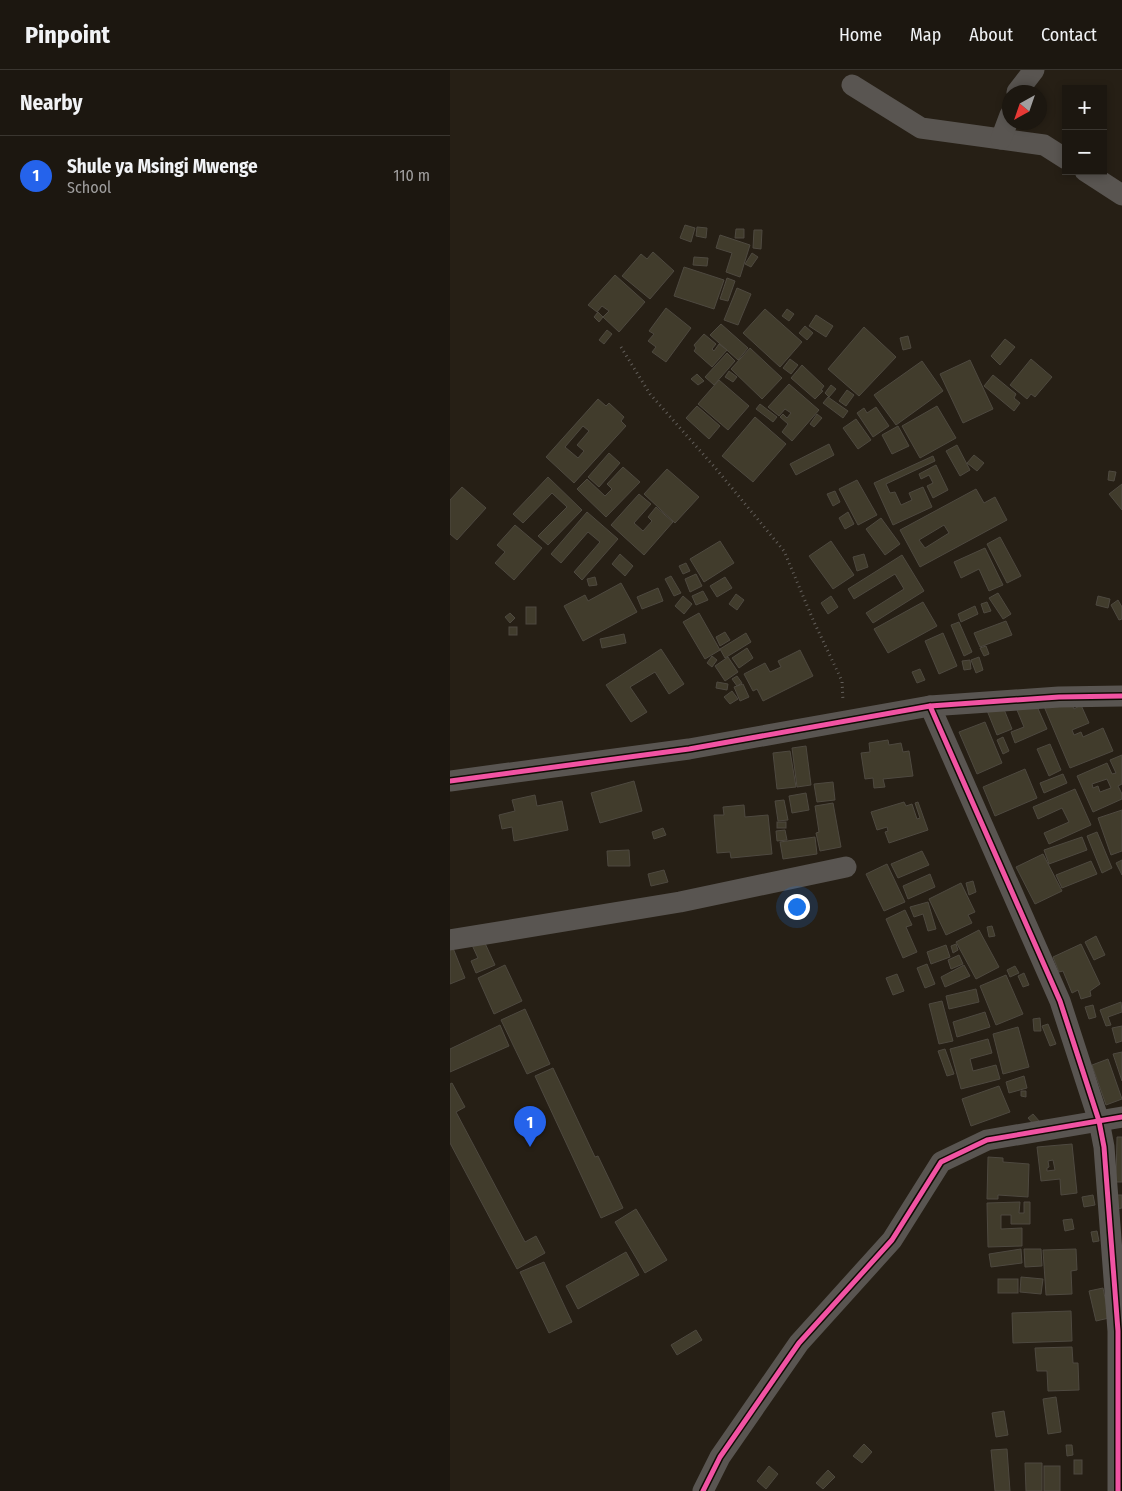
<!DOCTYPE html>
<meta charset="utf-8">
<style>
:root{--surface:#1c1710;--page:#252019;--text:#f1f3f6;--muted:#a09f9f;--line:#3a3630;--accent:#2563eb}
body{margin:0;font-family:"Fira Sans Condensed",sans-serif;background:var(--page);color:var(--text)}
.controls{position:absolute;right:15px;top:15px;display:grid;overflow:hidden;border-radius:0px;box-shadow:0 2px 8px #0003}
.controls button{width:45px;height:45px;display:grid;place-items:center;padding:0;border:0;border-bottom:1px solid var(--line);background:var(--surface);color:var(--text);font:25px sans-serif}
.compass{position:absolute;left:552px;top:15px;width:45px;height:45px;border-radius:50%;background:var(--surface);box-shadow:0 2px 8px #0003;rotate:220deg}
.you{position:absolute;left:346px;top:836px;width:18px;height:18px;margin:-12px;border:4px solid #fff;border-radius:50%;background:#1a73e8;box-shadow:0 0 0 8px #1a73e833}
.badge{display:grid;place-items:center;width:32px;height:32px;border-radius:50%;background:var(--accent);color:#fff;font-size:16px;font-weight:700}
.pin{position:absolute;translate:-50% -41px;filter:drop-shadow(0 1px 2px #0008)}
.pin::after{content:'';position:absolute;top:26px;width:18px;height:15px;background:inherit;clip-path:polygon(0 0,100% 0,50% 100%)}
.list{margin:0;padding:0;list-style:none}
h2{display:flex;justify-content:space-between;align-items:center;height:65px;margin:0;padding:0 20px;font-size:21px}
h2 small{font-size:16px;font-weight:400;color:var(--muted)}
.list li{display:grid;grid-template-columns:32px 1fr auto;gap:15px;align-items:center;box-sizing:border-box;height:80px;padding:0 20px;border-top:1px solid var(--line)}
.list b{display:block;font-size:19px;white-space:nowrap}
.list p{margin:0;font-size:16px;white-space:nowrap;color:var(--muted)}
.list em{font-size:16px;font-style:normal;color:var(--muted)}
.map{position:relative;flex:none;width:672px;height:1421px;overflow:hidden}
header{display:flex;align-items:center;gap:30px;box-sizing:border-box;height:70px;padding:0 25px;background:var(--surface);border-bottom:1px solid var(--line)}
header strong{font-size:24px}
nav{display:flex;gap:28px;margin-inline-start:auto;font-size:18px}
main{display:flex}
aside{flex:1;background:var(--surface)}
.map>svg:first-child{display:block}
</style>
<header>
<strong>Pinpoint</strong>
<nav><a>Home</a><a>Map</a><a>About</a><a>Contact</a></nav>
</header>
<main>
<aside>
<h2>Nearby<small></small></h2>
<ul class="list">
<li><span class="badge">1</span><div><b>Shule ya Msingi Mwenge</b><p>School</p></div><em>110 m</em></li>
</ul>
</aside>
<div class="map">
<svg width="672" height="1421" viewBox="0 0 672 1421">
<rect width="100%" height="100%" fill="#261f15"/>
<!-- building -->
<g fill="#413c2c" stroke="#4e4940" fill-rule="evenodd">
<polygon points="235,155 245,158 241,172 230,168"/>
<polygon points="247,157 257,158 256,168 246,166"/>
<polygon points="286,159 294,159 294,168 285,168"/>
<polygon points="304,160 312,160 311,179 303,178"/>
<polygon points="270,165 300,175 290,207 276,202 282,183 266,178"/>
<polygon points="203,182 224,201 200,229 172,206 191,184 197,189"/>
<polygon points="302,183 308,187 301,197 295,194"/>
<polygon points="244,187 258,188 257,196 243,195"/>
<polygon points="234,197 274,210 264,239 224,226"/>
<polygon points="165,205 195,232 169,262 153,247 159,241 152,236 147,242 138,235"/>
<polygon points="277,208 285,211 278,231 270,229"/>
<polygon points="287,218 301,224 288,255 274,250"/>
<polygon points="216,238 241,258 216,292 202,282 206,277 198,271 204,264 199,261"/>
<polygon points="315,239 352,272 330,297 293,263"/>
<polygon points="337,239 344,244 339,251 332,246"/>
<polygon points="148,242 153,247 149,252 144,247"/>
<polygon points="366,245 383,256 376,267 359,256"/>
<polygon points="271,254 298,278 288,290 260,265"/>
<polygon points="355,256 363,263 357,270 349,263"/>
<polygon points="414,257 446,287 409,326 378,299"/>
<polygon points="157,260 162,264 154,274 149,270"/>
<polygon points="254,264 266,274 262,279 264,281 269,274 277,280 262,297 244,281 246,278 244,275"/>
<polygon points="458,266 461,278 453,280 450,268"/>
<polygon points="555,269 565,277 550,295 541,286"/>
<polygon points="300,278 332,308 312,329 281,299"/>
<polygon points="277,283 285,291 264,315 255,307"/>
<polygon points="340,289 348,295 341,304 333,298"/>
<polygon points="581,289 602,307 585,327 581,324 577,329 560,315"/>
<polygon points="520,290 543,339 513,353 490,304"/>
<polygon points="472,291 493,321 446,355 424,325"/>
<polygon points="352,295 374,316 371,320 373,321 365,329 341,308"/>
<polygon points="279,301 287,307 283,312 275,307"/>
<polygon points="247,304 254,311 248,315 241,309"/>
<polygon points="543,305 566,324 564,328 570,333 564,341 534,316"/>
<polygon points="269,310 299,336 278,360 248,334"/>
<polygon points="339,314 369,340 342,371 332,362 338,354 330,347 333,344 337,348 341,343 335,339 329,346 318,337"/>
<polygon points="381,315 386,319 379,327 375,323"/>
<polygon points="397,320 404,325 396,336 389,331"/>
<polygon points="378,327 398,341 393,348 373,333"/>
<path d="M148,329L156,336L159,333L174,347L171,351L176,356L124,413L96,387ZM133,356L139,361L127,375L134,381L128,388L115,377Z"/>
<polygon points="310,334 327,347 323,352 306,339"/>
<polygon points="247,336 270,356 259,369 236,348"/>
<polygon points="487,336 506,368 470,388 452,356"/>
<polygon points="426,337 439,356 423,367 407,343 414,338 417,343"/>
<polygon points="367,344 372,348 364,357 360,354"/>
<polygon points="305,347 336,374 303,412 272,386"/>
<polygon points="406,349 421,370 408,379 393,358"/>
<polygon points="448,356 459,376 442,384 432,365"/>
<polygon points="379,374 384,385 346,405 340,394"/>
<polygon points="507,375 520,400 510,406 496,381"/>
<polygon points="159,383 170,393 149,417 138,407"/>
<polygon points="524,385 534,393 527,401 517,393"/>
<polygon points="483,386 485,391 436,414 440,423 445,422 451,435 462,430 459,423 473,417 482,437 443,455 424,413"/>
<polygon points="486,395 498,420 483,428 477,416 483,413 479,405 471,409 469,404"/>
<polygon points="173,397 190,412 156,447 127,419 137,409 155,426 162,419 157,414"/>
<polygon points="217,399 249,427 225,453 194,424"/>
<polygon points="659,401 666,402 664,411 658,410"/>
<polygon points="98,407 132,440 98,475 88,466 117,437 102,423 73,453 63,444"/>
<polygon points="407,410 427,445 408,455 389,419"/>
<polygon points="672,414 672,440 659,424"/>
<polygon points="12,417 36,438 7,470 0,464 0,430"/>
<path d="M526,419L534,433L545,427L557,450L470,497L450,460ZM494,455L499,463L475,478L469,470Z"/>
<polygon points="385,421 390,432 383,436 377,424"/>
<polygon points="189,424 201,434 184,453 193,461 202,451 198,447 206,437 223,452 194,485 161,455"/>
<polygon points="137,442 168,469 132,510 124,502 150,472 138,462 111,493 101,484"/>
<polygon points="398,442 404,454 395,459 389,448"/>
<polygon points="431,448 450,474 435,485 416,459"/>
<polygon points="65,455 92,478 64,510 45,493 55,482 47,475"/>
<polygon points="550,467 571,506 557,513 537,474"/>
<polygon points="270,471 284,493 254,512 240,489"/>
<polygon points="381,471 404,505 383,519 359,486"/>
<polygon points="535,478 553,515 539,521 529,499 511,508 504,492"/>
<polygon points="170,484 183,496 175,506 162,494"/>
<polygon points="414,484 418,497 407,501 403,487"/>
<polygon points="452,485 474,521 423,553 416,543 454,519 445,504 404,529 398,519"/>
<polygon points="236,493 240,501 233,504 229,496"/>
<polygon points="246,504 252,516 240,522 235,509"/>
<polygon points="221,506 231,523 224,526 215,509"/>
<polygon points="145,507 147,515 139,516 137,509"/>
<polygon points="275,507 282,518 267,527 260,516"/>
<polygon points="171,513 187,542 133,571 114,536 135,525 138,531"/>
<polygon points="208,518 213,531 192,539 187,527"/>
<polygon points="253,521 258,530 246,535 242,526"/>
<polygon points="548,523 561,544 553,549 539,528"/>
<polygon points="286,524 294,530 287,540 279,534"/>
<polygon points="233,526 242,534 234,544 225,536"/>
<polygon points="381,526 388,537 378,544 371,533"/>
<polygon points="648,526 660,529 658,538 646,535"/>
<polygon points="668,530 672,537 672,549 669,550 661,535"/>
<polygon points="473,532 487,556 438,583 424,559"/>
<polygon points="537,532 541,541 534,543 531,534"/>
<polygon points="525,536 528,544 511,552 508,544"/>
<rect x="76" y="537" width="10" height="17"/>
<polygon points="60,543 65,548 60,553 55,547"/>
<polygon points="249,543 270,580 255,589 233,552"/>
<polygon points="556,551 562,565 530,577 524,563"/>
<polygon points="509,552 522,582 514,586 501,555"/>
<rect x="59" y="557" width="8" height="8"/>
<polygon points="275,562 280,570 270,576 266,567"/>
<polygon points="296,563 301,572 275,588 270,579"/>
<polygon points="493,563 507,596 489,604 475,571"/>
<polygon points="174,564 176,573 152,578 150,569"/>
<polygon points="536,576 539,584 534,586 530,578"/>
<polygon points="297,578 303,588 289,598 282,588"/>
<polygon points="211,579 234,614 219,624 205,602 180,617 197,642 181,652 156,615"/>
<polygon points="350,580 363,606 313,631 307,619 303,621 294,604 315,593 320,602 331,597 328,591"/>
<polygon points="262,586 267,590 262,597 257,593"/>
<polygon points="278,587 288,602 275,611 265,596"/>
<polygon points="529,587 533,600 526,603 521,590"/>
<polygon points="520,590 521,599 514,600 512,591"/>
<polygon points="470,599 475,610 467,613 462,602"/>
<polygon points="287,606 292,613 287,616 282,609"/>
<polygon points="267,612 278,614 277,620 266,618"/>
<polygon points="293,614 299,627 290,631 284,617"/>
<polygon points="282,621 288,629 280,634 274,627"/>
<polygon points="619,628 624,639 631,635 639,653 622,660 624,665 631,662 633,667 653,658 663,681 620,698 593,634"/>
<polygon points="551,632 562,659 547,665 536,638"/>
<polygon points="585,632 597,659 565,673 561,662 574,657 567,640"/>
<polygon points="535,652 552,693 527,704 509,662"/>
<polygon points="553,667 559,681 553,684 547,670"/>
<polygon points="438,670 439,675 451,673 453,682 459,681 463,706 433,709 435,717 424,718 423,708 415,709 411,683 420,682 419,673"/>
<polygon points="600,674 611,700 599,706 587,679"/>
<polygon points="356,676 361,715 347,717 342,678"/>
<polygon points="340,681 346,717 327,719 323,683"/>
<path d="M672,685V714L668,716L672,724V729L643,742L627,706L657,693L662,704L666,703L660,690ZM657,709L661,718L650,722L648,716L643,718L642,714Z"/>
<polygon points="575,699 587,728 545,746 533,717"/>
<polygon points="613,704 617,713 594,723 590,713"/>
<polygon points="184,711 192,741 150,753 141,723"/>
<polygon points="383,712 385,730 367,732 364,714"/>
<polygon points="625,719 641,755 599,774 594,763 619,752 612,738 588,749 583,737"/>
<polygon points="356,723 359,740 342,743 339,726"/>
<polygon points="85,725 87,736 112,731 118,760 64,771 62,757 52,759 49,745 65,741 62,730"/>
<polygon points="334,730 338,750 328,751 325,731"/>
<polygon points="454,732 456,736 462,734 467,749 470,748 465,733 468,732 478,760 439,773 435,762 438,761 437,757 427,760 421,742"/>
<polygon points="383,733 391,777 370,781 366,763 369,762 365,736"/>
<polygon points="294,735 295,747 318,745 322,784 281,788 280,782 267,783 264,745 274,745 273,737"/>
<polygon points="672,740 672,781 661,785 648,748"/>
<rect x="327" y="752" width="9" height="6"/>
<polygon points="213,758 216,765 204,769 202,762"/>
<polygon points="335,760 337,770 327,771 326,761"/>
<polygon points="647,762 662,798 652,803 637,766"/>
<polygon points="365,767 367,784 333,789 330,772"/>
<polygon points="632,767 637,780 599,794 594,780"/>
<polygon points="179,780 180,796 158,796 157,781"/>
<polygon points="472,781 479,795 448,808 441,794"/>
<polygon points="593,784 612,821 585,834 566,797"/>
<polygon points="672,790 672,805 666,793"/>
<polygon points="641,791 647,804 612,818 606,805"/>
<polygon points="437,794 455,832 434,841 416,804"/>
<polygon points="214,800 218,812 201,816 198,804"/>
<polygon points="480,804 485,817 458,829 453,816"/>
<polygon points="523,811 526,822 519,825 516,813"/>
<polygon points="511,813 525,842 518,845 522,853 496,865 479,829"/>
<polygon points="478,832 486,859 478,861 473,844 464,847 460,837"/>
<polygon points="455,840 462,855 456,857 467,882 453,888 436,849"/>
<polygon points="542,856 545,866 539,867 537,857"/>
<polygon points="529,860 549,897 526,909 506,872"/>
<polygon points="646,866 655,885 644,890 635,872"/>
<polygon points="34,871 45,895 26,903 21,891 28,888 22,875"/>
<polygon points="506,874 508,880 503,883 501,876"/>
<polygon points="631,874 650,914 640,921 641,926 631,929 628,920 622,923 613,901 609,902 603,887"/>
<polygon points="496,875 500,887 481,894 477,882"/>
<polygon points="3,878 15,908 0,914 0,879"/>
<polygon points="509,885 513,894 501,899 498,890"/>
<polygon points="477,894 485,914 475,918 467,898"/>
<polygon points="55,895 72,931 44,944 28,908"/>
<polygon points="514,895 520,906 495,917 491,907"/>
<polygon points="565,896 569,903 560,907 557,900"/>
<polygon points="574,903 579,915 573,917 568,906"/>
<polygon points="447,904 454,921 443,925 436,908"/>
<polygon points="556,905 573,944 546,955 530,916"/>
<polygon points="526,919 529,932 499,939 496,926"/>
<polygon points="492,931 503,971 489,974 479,934"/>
<polygon points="671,932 672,942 658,947 661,955 656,956 650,940"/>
<polygon points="643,935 646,947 639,949 635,937"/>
<polygon points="75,939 100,994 77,1004 51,950"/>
<polygon points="535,942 540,957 507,967 503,952"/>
<polygon points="590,948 591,961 584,961 583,949"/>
<polygon points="598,954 606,974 600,976 592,956"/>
<polygon points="50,955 59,976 0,1002 0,979"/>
<polygon points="672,956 672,971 666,973 662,958"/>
<polygon points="568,957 579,997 553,1004 543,964"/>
<polygon points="538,969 542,983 520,989 523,1001 546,995 550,1009 511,1019 500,979"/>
<polygon points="495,979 504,1004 497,1006 488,981"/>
<polygon points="672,982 672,1011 663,984"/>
<polygon points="658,989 672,1029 656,1035 642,995"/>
<polygon points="103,998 145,1087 148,1086 173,1138 151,1148 85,1006"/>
<polygon points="574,1006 577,1018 559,1023 556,1012"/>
<polygon points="2,1013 15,1037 6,1042 75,1172 86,1166 95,1183 67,1199 0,1073 0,1014"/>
<polygon points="549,1016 560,1042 521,1056 512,1029"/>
<polygon points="571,1021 576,1021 576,1027 571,1026"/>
<polygon points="583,1044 590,1052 585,1056 578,1048"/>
<polygon points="667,1067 672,1067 672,1112 666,1112"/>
<path d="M622,1074L627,1123L611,1125L610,1109L591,1111L587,1077ZM603,1090L605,1100L597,1101V1098L599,1097L598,1091Z"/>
<polygon points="538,1087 553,1088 553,1092 579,1094 578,1127 548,1125 548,1129 537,1129"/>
<polygon points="643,1125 645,1135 634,1137 632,1127"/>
<polygon points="666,1125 672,1125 672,1138 666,1139"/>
<polygon points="570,1132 569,1143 574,1143 574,1132 580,1132 580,1154 561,1154 561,1145 551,1145 551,1159 572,1158 572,1176 538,1177 537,1133"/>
<polygon points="186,1139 217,1190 195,1203 165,1152"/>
<polygon points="622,1149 624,1159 615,1161 613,1150"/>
<polygon points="647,1161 649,1171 643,1172 641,1162"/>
<polygon points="571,1179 572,1193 541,1197 539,1184"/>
<polygon points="574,1179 591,1179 592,1196 575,1197"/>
<polygon points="626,1179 627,1200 621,1201 622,1224 596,1225 593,1180"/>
<polygon points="176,1182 189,1205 128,1239 116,1216"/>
<polygon points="94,1192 122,1252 99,1263 70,1202"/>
<polygon points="571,1207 593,1209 591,1224 570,1222"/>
<rect x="548" y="1209" width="20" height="14"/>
<polygon points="653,1218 659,1248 646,1251 639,1221"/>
<polygon points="621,1241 622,1271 563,1273 562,1243"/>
<polygon points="246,1260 252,1270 227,1285 221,1275"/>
<polygon points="622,1277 623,1293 628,1293 629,1320 598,1321 597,1301 587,1301 585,1278"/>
<polygon points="606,1327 611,1362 598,1364 593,1329"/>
<polygon points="554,1341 558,1365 546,1367 542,1343"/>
<polygon points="414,1374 422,1382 412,1393 403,1386"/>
<polygon points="616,1375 622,1375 623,1385 617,1386"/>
<polygon points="557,1379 560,1421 545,1421 541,1380"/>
<rect x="624" y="1390" width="8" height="14"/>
<polygon points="575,1393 592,1393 592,1421 576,1421"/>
<polygon points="319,1396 328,1404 316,1419 307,1411"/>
<rect x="594" y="1396" width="16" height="25"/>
<polygon points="378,1400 385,1407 373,1419 366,1413"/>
</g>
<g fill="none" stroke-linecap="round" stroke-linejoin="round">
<!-- path -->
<polyline stroke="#635f5b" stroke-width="3" stroke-dasharray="1 4" stroke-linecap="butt" points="171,277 200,324 267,400 334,481 364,552 392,611 393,631"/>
<!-- minor -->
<g stroke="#595551" stroke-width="21">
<polyline points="402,15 471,58 594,75 616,89"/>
<polyline points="567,22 584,0"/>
<polyline points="551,69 560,45"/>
<polyline points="635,101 672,125"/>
<polyline points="480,636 610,931 649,1051 654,1077 668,1261 668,1421"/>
<polyline points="0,711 239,679 480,636 609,627 672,626"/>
<polyline points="0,870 230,832 396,797"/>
<polyline points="253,1421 270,1387 349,1273 442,1170 491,1092 537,1070 672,1047"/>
</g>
<!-- cycleway casing -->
<g stroke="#110b04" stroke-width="8">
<g id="cycleway">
<polyline points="480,636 610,931 649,1051 654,1077 668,1261 668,1421"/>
<polyline points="0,711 239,679 480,636 609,627 672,626"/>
<polyline points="253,1421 270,1387 349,1273 442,1170 491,1092 537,1070 672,1047"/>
</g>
</g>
<!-- cycleway -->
<use href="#cycleway" stroke="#f153a3" stroke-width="5"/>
</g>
</svg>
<div class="controls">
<button>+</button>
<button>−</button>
</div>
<svg class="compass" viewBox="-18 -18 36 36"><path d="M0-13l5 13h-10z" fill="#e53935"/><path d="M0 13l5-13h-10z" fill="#a09f9f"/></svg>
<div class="you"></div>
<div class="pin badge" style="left:80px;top:1077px">1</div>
</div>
</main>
